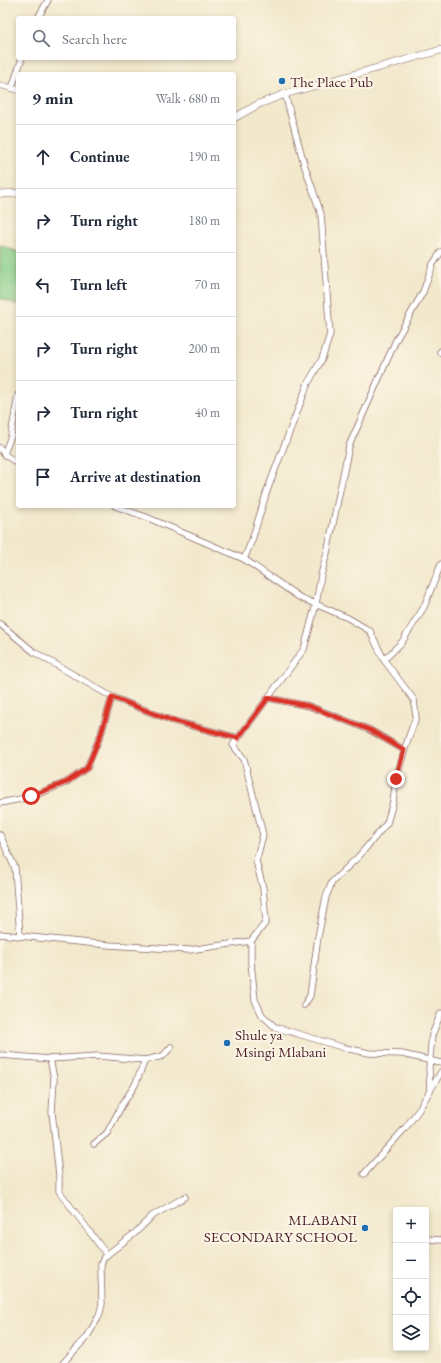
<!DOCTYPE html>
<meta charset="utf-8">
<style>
:root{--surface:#fff;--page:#f6f6f7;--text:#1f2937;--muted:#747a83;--line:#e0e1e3}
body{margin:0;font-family:"EB Garamond",serif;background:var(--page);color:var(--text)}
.controls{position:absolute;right:12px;bottom:12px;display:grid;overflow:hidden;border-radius:4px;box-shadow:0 2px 6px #0003}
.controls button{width:36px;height:36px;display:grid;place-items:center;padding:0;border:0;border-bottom:1px solid var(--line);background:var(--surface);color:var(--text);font:20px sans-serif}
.stop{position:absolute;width:12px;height:12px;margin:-9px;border:3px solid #d93025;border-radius:50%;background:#fff}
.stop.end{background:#d93025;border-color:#fff;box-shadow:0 1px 4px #0008}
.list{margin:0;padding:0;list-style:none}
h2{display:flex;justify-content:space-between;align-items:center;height:52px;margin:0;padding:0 16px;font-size:17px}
h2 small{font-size:13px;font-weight:400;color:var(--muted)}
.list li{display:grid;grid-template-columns:26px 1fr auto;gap:12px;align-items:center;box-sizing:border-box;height:64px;padding:0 16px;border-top:1px solid var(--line)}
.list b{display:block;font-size:15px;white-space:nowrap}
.list em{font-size:13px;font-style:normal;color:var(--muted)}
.icon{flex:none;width:22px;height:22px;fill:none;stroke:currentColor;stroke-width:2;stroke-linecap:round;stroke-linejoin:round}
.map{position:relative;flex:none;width:441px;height:1363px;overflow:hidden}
.search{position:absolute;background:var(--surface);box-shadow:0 2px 6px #0003;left:16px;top:16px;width:220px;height:44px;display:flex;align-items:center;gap:10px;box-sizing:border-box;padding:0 14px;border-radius:4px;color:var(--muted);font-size:15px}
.panel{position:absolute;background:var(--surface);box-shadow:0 2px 6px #0003;left:16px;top:72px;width:220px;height:436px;border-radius:4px}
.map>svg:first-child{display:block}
</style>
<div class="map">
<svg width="441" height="1363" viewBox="0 0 441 1363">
<rect width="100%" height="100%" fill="#fcf5e5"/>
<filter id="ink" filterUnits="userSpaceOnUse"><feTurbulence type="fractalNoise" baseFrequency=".025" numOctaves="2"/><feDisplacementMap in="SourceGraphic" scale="8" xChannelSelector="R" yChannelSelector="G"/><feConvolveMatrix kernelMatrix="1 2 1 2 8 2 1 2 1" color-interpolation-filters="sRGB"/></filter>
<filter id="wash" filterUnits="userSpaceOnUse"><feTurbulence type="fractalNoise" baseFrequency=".012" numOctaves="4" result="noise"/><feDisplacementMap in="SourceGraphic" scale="16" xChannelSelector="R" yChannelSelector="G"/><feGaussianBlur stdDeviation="0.9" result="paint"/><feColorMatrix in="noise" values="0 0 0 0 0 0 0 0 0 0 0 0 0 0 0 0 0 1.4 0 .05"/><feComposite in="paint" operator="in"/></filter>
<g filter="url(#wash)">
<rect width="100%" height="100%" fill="#f2e8cc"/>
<!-- green -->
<polygon fill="#86cc87" stroke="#687659" points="0,245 18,252 18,305 0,298"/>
</g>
<g filter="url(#ink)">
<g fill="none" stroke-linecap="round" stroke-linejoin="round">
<!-- minor casing -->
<g stroke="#856563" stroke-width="7">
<g id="minor">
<polyline points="38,18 48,0"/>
<polyline points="0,85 18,90"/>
<polyline points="12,88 22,58"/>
<polyline points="441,252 433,264 423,292 396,340 349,446 327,553 321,575 316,604 304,649 233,745 244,759 263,835 256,861 263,888 266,922 251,941 251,963 255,1000 262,1015 275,1027 345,1048 369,1053 402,1054 441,1063"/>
<polyline points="440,352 441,351"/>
<polyline points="0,448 4,454 18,464"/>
<polyline points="4,454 11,436 18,395"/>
<polyline points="115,506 146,517 244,559 299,597 348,618 370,631 384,660 414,700 416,717 408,739 396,779 393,802 387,823 359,856 332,882 326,897 318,937 310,996 304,1005"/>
<polyline points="244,559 252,540 267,491 308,383 322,359 330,334 321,214 304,164 285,94"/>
<polyline points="0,624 34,652 112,697 170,720 238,738"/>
<polyline points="384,660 402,642 424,607 441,564"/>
<polyline points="268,698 309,706 370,730 404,750"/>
<polyline points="0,803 31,797 67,782 87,768 101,734 112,697"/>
<polyline points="0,835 15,868 20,936"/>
<polyline points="0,934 109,945 189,950 251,941"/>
<polyline points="0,1055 50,1059 98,1056 145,1060 163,1056 171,1047"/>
<polyline points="50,1059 54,1079 52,1112 59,1175 59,1191 107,1255"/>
<polyline points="430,1090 429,1068 432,1035 441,1013"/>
<polyline points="94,1144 107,1133 122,1105 135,1085 145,1060"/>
<polyline points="364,1174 406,1127 418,1111 441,1072"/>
<polyline points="426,1239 441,1240"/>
<polyline points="63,1363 87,1337 99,1316 102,1304 101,1271 101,1264 104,1257 135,1233 152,1216 185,1197"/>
</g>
</g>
<!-- major casing -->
<g stroke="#856563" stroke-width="8">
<g id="major">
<polyline points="234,118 259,104 285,94 441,50"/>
<polyline points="0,194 18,193"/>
</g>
</g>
<!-- minor -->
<use href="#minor" stroke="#fff" stroke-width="5.5"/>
<!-- major -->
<use href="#major" stroke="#fff" stroke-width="7"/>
</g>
</g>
<g fill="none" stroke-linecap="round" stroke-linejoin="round" filter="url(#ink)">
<!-- route -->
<polyline stroke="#d93025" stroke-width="5" points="31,796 67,782 87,768 101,734 112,697 170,720 238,738 268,698 309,706 370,730 404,750 396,779"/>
</g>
<!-- markers -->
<g fill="#1f6fb2" stroke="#fcf5e5" stroke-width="1.5">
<circle cx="282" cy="81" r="4"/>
<circle cx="227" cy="1043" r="4"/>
<circle cx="365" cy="1228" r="4"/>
</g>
<g text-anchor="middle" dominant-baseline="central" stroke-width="4" stroke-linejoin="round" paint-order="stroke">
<!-- poi labels -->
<g font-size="15" fill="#4a1f2b" stroke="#fcf5e5" text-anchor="start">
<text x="290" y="81">The Place Pub</text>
<text x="235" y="1034">Shule ya<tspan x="235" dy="17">Msingi Mlabani</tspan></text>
<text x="357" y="1219" text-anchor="end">MLABANI<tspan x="357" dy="17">SECONDARY SCHOOL</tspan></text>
</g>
</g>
</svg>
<div class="controls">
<button>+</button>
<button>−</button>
<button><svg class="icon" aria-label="locate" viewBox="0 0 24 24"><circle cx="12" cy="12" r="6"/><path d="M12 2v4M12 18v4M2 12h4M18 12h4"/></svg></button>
<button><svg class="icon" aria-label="layers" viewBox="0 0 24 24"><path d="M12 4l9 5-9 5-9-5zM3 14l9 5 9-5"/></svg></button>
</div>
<div class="stop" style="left:31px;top:796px"></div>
<div class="stop end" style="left:396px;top:779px"></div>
<div class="search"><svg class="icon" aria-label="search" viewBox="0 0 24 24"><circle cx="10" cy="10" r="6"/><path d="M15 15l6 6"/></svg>Search here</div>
<section class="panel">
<h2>9 min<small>Walk · 680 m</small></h2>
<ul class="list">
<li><svg class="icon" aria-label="ahead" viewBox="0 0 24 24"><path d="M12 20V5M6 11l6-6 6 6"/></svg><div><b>Continue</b></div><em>190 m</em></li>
<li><svg class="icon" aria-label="right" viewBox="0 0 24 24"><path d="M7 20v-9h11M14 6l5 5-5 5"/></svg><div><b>Turn right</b></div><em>180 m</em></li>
<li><svg class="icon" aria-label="left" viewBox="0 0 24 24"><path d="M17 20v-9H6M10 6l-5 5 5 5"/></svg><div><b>Turn left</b></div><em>70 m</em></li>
<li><svg class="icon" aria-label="right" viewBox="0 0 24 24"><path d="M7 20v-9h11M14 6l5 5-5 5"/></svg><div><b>Turn right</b></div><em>200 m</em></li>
<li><svg class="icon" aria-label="right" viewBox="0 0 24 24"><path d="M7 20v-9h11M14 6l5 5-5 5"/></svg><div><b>Turn right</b></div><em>40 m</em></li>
<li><svg class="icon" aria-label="arrive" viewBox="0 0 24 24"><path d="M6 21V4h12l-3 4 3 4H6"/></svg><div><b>Arrive at destination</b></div></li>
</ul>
</section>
</div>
